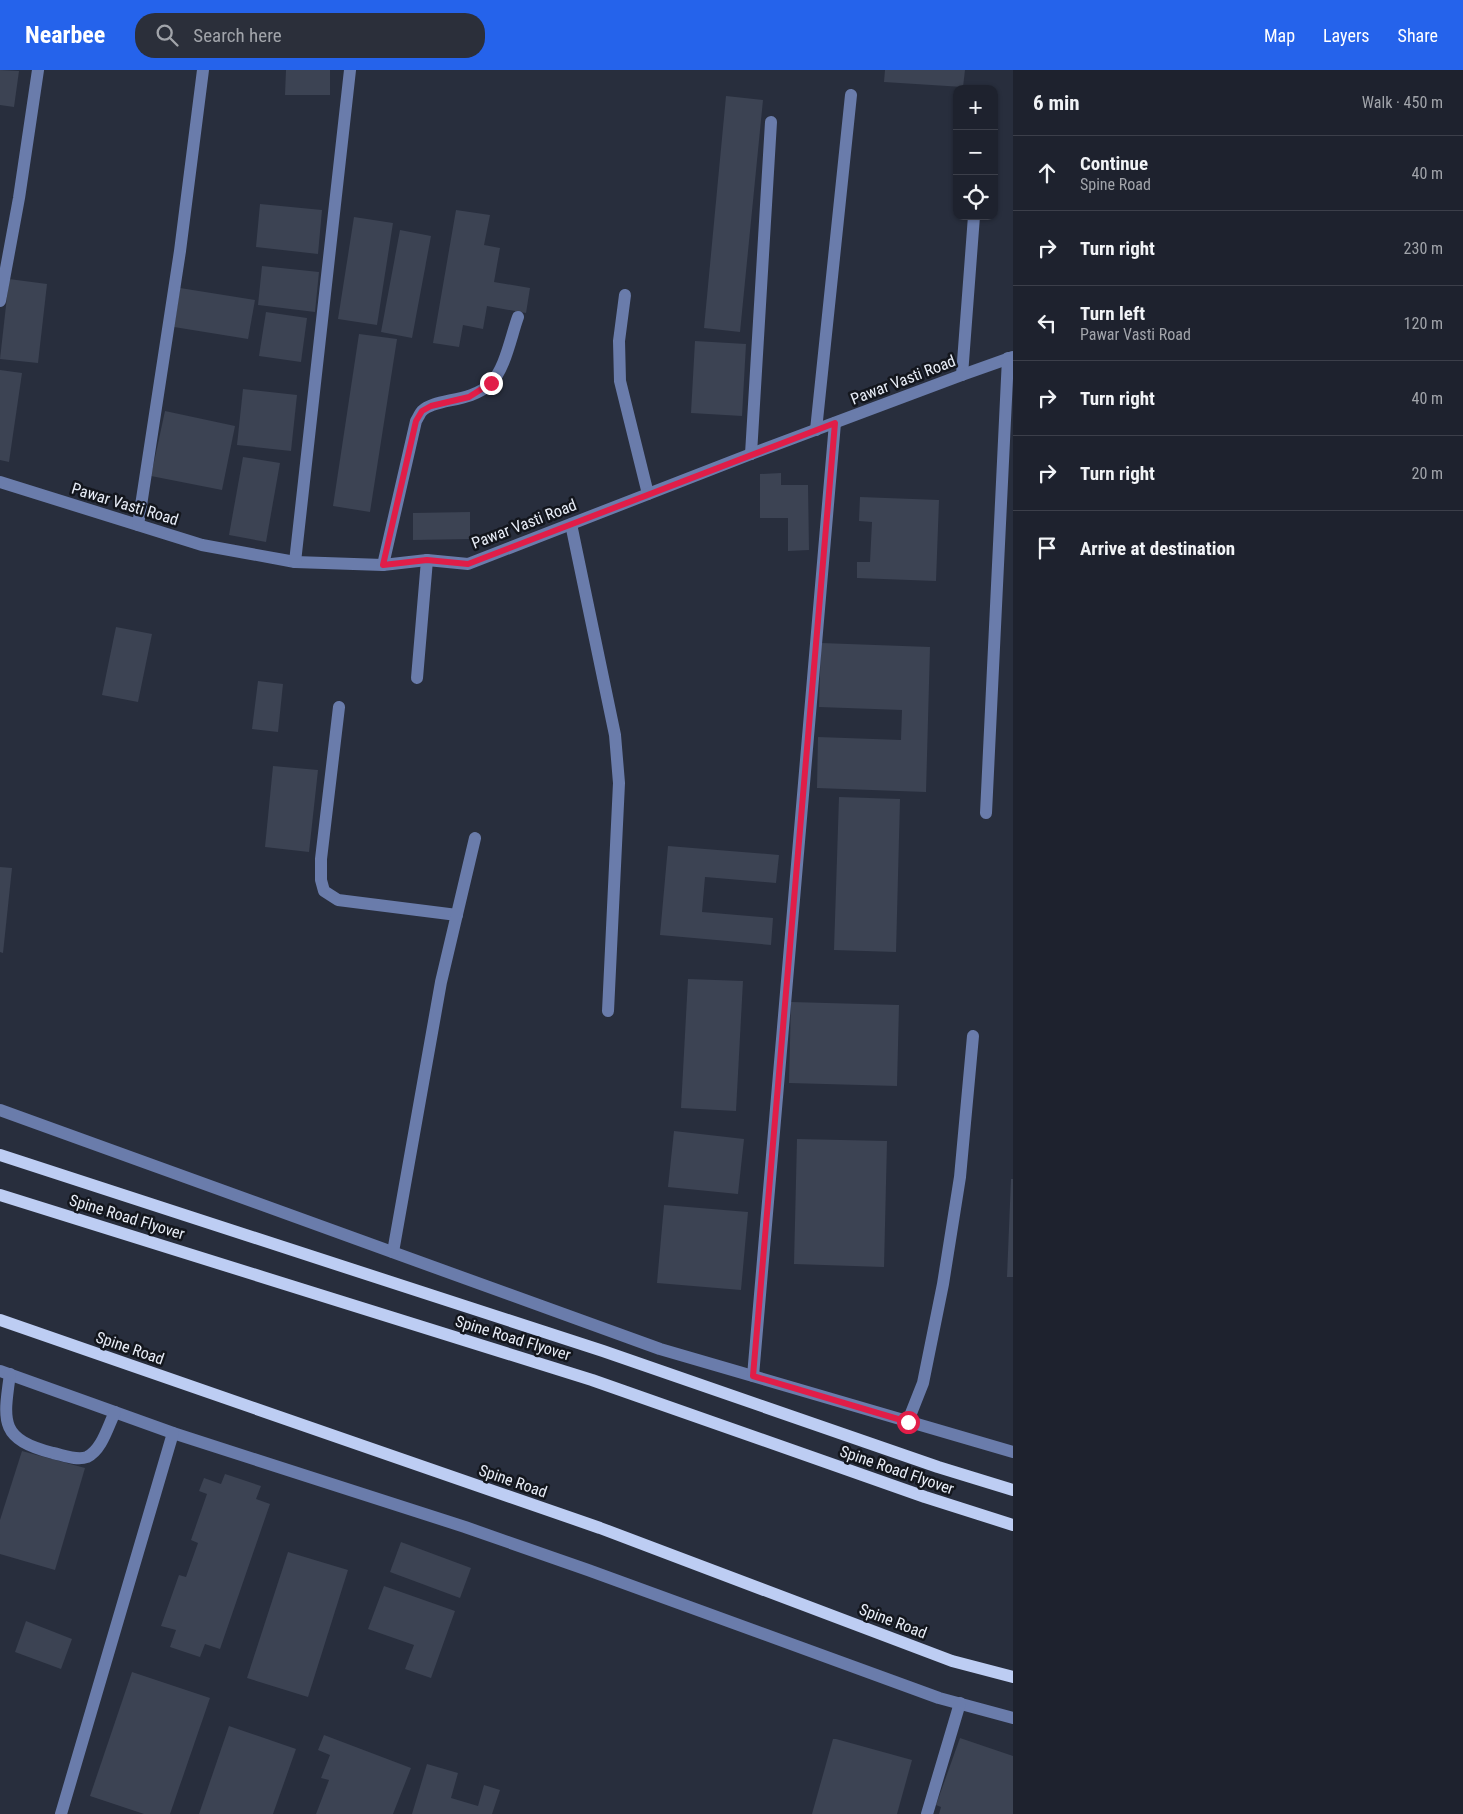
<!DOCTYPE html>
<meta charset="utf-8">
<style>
:root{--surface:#1e222e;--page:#2b2f3a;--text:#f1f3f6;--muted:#a1a4aa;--line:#3c3f4a;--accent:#2563eb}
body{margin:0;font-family:"Roboto Condensed",sans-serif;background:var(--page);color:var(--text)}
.controls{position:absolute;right:15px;top:15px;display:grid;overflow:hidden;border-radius:10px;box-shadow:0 1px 4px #0004}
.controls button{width:45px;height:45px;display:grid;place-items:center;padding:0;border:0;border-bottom:1px solid var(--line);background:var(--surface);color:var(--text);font:25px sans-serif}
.stop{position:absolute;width:15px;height:15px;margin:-11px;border:4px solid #e11d48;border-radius:50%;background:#fff}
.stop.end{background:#e11d48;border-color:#fff;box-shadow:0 1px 5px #0008}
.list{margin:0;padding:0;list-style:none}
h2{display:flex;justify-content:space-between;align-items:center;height:65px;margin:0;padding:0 20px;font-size:21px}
h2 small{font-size:16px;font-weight:400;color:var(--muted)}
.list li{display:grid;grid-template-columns:32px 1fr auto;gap:15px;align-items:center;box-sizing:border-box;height:75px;padding:0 20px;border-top:1px solid var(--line)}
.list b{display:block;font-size:19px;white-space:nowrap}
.list p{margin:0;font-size:16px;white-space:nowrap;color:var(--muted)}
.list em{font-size:16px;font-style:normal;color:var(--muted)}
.icon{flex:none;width:28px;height:28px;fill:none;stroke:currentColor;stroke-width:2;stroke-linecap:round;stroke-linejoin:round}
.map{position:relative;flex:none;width:1013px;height:1744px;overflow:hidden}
header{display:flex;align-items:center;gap:30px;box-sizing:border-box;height:70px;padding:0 25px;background:var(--accent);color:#fff}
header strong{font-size:24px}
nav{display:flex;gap:28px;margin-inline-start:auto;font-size:18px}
.search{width:350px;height:45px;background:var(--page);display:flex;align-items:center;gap:12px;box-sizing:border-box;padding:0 18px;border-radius:20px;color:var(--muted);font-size:19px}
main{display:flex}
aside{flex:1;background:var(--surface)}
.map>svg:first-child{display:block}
</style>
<header>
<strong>Nearbee</strong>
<div class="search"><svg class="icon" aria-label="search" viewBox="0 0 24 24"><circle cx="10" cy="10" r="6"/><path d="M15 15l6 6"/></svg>Search here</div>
<nav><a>Map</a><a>Layers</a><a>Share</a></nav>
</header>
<main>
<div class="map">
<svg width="1013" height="1744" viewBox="0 0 1013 1744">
<rect width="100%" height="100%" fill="#282e3d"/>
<!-- building -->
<g fill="#3c4353">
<polygon points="0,0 19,1 14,37 0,35"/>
<polygon points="286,0 330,0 330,25 285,25"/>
<polygon points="885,0 965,0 963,17 884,12"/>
<polygon points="726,26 763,30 740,262 704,258"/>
<polygon points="260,134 322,140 318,184 256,177"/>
<polygon points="456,140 490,145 484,175 500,178 494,212 530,218 526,243 487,236 483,259 463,255 459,277 433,273"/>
<polygon points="354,147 393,153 377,255 338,249"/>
<polygon points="400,160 431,166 412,268 381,262"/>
<polygon points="262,196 319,202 315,242 258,235"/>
<polygon points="9,209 47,214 38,293 0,289"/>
<polygon points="180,218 255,230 248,269 174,257"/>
<polygon points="266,242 307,248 301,292 259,286"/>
<polygon points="359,264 397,269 370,442 333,436"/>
<polygon points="695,271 746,274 742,346 691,343"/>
<polygon points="0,300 22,303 9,392 0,390"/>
<polygon points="243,319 297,325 291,381 237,375"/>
<polygon points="165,341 235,356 222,420 151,406"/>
<polygon points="243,387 280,393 266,472 229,465"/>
<polygon points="781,403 781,415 808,415 809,480 788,481 788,448 760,448 760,404"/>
<polygon points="860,427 939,430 936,511 857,508 857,492 870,492 872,452 859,451"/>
<polygon points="470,442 470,469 413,470 413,443"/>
<polygon points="116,557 152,564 138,632 102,625"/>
<polygon points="821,573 930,577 926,722 817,718 818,667 901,670 902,640 819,637"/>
<polygon points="258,611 283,614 278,662 252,659"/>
<polygon points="273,696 318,700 309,782 265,777"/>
<polygon points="839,727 900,729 896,882 834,880"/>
<polygon points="668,776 779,785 776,813 705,807 702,842 773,848 771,875 660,865"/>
<polygon points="0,797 12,798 3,883 0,882"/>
<polygon points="688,909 743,911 736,1041 681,1038"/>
<polygon points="791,932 899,935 897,1016 789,1013"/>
<polygon points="674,1061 744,1069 738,1124 668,1117"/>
<polygon points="797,1069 887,1071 884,1197 794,1194"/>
<polygon points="1011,1109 1013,1109 1013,1207 1007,1207"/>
<polygon points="664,1135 748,1142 741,1220 657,1213"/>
<polygon points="22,1381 85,1398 55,1500 0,1484 0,1450"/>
<polygon points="225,1404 261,1416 256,1429 270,1434 220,1579 205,1574 200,1587 170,1577 176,1560 161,1556 179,1505 186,1507 198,1473 191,1470 207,1424 199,1421 204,1408 221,1414"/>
<polygon points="401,1472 471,1498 460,1528 390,1502"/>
<polygon points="288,1482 348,1500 308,1627 247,1608"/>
<polygon points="384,1516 455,1541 431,1608 405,1599 414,1575 368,1559"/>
<polygon points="26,1551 72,1569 61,1599 15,1582"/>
<polygon points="132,1602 210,1628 170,1744 144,1744 90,1726"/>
<polygon points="229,1656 296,1679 273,1744 199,1744"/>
<polygon points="324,1665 411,1698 393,1744 316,1744 329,1710 321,1708 330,1685 318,1680"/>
<polygon points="960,1668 1013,1686 1013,1744 939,1744 941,1737 936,1735"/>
<polygon points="833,1669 836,1669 912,1690 897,1744 812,1744"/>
<polygon points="427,1694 458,1703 451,1728 478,1736 484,1715 500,1720 492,1744 412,1744"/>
</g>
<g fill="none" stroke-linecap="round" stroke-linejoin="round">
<!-- minor -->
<g stroke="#6a7cab" stroke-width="12">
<polyline points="625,225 619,271 620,311 648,424"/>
<polyline points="0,231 19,128 38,0"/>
<polyline points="962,305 974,146"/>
<polyline points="816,360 851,25"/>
<polyline points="751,384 771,52"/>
<polyline points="0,412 202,475 295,492 383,495 427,490 468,494 751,384 962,305 1013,287"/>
<polyline points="571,454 615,665 619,713 608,941"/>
<polyline points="138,455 180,181 203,0"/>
<polyline points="295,492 350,0"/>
<path d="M383,495L416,351C418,348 420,343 422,341C435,328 470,333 490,314C505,300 511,266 518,247"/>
<polyline points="417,608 427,490"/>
<polyline points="339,637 321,789 321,810 324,821 338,830 457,845"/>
<polyline points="986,743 1008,288"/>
<polyline points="0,1040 660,1279 1013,1382"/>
<polyline points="393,1182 441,912 475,768"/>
<polyline points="0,1301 173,1363 465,1457 588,1500 939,1628 1013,1648"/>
<path d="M10,1304C3,1353 0,1369 53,1383C63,1385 77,1391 87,1387C102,1380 108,1356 115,1342"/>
<polyline points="753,1306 835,353"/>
<polyline points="908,1351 923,1313 943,1214 960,1107 973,966"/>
<polyline points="61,1744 173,1363"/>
<polyline points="927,1744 960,1633"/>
</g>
<!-- major -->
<g stroke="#bdcdf3" stroke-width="12">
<polyline points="0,1085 603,1281 938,1397 1013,1420"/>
<polyline points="0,1125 592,1310 925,1427 1013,1455"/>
<polyline points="0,1250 600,1458 952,1591 1013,1607"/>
</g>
</g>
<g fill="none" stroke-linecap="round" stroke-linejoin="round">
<!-- route -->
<polyline stroke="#e11d48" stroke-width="6" points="491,313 469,327 431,336 422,341 416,351 383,495 427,490 468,494 835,353 753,1306 908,1352"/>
</g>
<g text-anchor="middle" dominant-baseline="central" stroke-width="5" stroke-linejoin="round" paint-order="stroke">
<!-- street labels -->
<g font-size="16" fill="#e9eef8" stroke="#13161d">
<text transform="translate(903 310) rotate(-21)">Pawar Vasti Road</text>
<text transform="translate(125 434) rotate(17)">Pawar Vasti Road</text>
<text transform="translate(524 454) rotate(-21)">Pawar Vasti Road</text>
<text transform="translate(127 1147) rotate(17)">Spine Road Flyover</text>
<text transform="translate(513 1268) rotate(17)">Spine Road Flyover</text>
<text transform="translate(130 1278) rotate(19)">Spine Road</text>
<text transform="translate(897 1400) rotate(19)">Spine Road Flyover</text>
<text transform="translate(513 1411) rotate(19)">Spine Road</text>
<text transform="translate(893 1551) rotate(21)">Spine Road</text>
</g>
</g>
</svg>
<div class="controls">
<button>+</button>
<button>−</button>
<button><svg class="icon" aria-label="locate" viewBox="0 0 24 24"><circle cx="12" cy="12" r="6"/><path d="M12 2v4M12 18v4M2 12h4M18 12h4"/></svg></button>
</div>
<div class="stop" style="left:908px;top:1352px"></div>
<div class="stop end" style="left:491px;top:313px"></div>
</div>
<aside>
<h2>6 min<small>Walk · 450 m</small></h2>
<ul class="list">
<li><svg class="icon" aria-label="ahead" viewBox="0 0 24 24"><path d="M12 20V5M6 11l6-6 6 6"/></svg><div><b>Continue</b><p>Spine Road</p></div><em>40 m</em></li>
<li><svg class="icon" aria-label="right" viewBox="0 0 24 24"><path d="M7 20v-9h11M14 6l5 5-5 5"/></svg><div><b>Turn right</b></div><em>230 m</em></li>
<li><svg class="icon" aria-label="left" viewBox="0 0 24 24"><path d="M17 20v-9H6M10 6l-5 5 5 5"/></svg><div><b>Turn left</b><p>Pawar Vasti Road</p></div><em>120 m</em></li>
<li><svg class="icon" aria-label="right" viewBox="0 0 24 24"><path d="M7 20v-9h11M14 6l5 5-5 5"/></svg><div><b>Turn right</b></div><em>40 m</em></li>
<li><svg class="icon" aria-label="right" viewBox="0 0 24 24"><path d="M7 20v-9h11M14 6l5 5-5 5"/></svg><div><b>Turn right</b></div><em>20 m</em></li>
<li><svg class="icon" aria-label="arrive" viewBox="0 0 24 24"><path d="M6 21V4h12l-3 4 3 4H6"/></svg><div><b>Arrive at destination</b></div></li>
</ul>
</aside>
</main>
